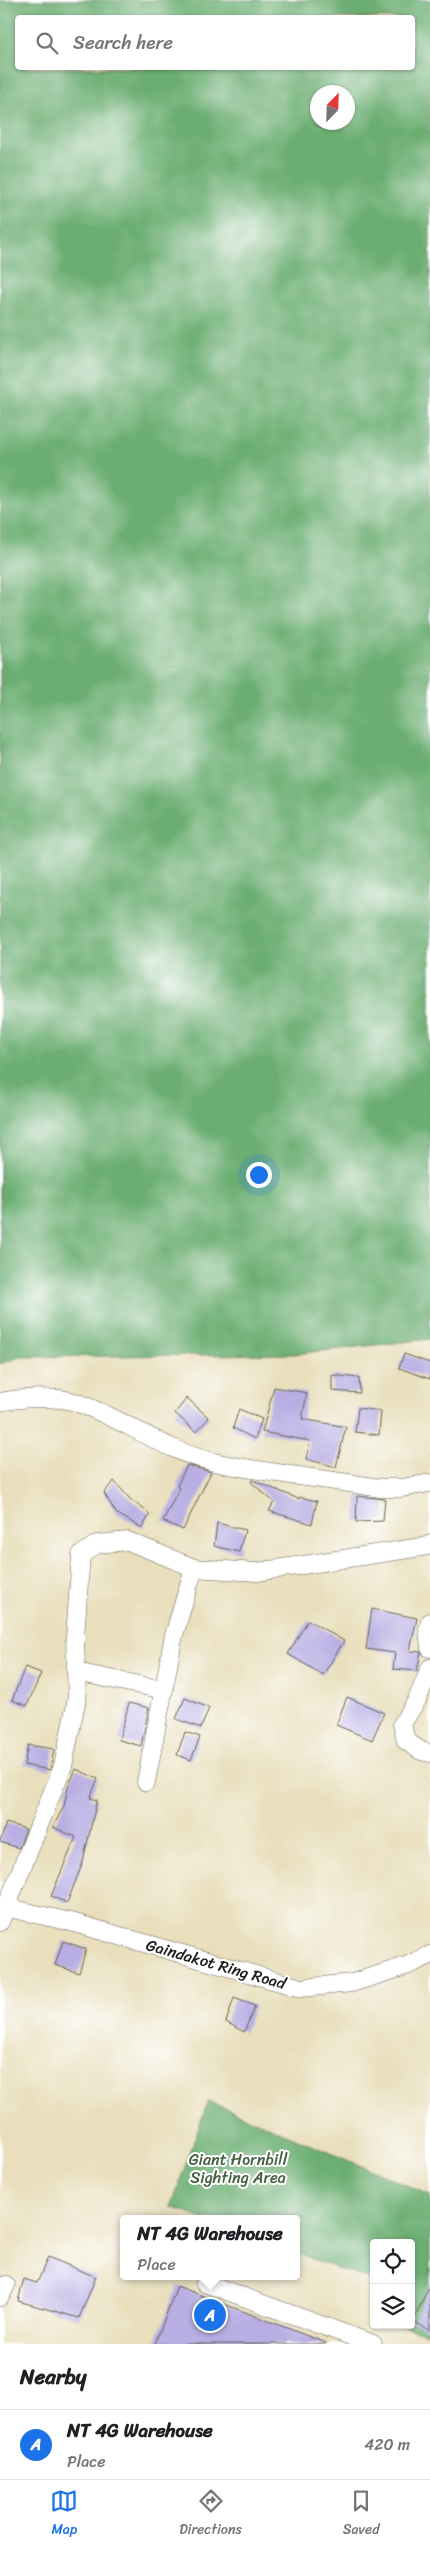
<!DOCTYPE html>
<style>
:root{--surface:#fff;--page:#f2f2f2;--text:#202124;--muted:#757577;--line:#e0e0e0;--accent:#1a73e8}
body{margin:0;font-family:Sriracha,sans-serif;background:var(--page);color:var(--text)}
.controls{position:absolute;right:15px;bottom:15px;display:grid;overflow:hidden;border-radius:5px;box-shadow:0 1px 4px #0004}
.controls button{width:45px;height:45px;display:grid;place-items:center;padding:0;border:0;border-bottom:1px solid var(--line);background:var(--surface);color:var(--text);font:25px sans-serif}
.compass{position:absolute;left:310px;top:85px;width:45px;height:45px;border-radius:50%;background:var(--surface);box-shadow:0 1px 4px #0004;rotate:23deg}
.you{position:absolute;left:258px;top:1174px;width:18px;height:18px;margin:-12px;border:4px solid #fff;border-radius:50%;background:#1a73e8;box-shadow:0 0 0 8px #1a73e833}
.badge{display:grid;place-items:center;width:32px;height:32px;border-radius:50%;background:var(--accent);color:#fff;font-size:16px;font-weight:700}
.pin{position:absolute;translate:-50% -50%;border:2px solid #fff;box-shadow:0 1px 5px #0006}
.popup{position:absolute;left:120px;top:2215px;width:180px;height:65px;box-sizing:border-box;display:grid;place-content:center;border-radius:5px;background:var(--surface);filter:drop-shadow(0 1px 4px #0005);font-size:16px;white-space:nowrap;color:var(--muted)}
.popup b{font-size:19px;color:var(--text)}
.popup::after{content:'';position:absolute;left:50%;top:100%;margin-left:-10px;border:10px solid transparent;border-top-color:var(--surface)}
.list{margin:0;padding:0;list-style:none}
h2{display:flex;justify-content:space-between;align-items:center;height:65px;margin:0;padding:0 20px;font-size:21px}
h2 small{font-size:16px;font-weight:400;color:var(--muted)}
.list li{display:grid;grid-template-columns:32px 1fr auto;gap:15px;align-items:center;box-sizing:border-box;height:70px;padding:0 20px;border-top:1px solid var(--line)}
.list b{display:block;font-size:19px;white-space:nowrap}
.list p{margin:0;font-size:16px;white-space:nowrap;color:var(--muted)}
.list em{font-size:16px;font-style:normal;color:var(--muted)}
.icon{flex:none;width:28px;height:28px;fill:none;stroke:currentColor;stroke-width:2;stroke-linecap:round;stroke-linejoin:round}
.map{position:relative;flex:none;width:430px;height:2344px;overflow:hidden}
.search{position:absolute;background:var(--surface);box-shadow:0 1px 4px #0004;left:15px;right:15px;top:15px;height:55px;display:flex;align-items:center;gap:12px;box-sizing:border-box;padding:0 18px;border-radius:5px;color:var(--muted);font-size:19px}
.sheet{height:135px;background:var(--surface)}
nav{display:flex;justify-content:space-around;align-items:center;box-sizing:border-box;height:70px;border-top:1px solid var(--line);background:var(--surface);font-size:14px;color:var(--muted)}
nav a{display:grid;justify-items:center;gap:2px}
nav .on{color:var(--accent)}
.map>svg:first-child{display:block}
</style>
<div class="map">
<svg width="430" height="2344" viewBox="0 0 430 2344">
<rect width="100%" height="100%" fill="#fff"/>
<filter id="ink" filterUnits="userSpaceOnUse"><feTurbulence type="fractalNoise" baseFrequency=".02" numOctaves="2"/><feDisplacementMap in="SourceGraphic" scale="10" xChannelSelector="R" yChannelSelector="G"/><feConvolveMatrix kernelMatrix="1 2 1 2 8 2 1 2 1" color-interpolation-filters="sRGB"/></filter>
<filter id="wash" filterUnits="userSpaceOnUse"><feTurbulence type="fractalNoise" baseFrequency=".0096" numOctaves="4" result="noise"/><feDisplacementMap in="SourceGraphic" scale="20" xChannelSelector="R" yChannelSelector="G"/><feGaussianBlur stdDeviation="1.12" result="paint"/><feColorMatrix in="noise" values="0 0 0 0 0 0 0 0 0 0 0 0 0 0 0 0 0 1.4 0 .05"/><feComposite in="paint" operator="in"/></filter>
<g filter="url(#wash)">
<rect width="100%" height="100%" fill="#e9dfbc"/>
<!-- forest -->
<g fill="#6cae72" stroke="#446547" fill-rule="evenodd">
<path d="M0,0H430V1339L294,1354L20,1357L0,1364ZM18,18H412V68H18ZM318,92H348V122H318Z"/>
<polygon points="208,2101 430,2195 430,2334 403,2325 411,2325 411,2243 374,2243 374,2293 370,2280 296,2253 296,2219 203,2219 171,2207"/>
</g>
<g id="blocks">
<!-- building -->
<g fill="#b8aee3">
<polygon points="404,1354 430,1363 430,1379 399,1368"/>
<polygon points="332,1375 359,1378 360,1393 332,1391"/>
<polygon points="274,1387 307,1393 302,1419 346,1427 336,1467 306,1459 310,1441 262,1432"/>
<polygon points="187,1398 209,1418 196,1432 175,1413"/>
<polygon points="358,1408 381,1411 379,1435 355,1432"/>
<polygon points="239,1409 262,1419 255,1439 233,1428"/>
<polygon points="187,1465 211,1472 183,1530 163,1521 179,1488 177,1486"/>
<polygon points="252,1480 299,1499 299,1497 317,1501 312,1524 269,1511 274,1502 251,1482"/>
<polygon points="114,1481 130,1499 150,1514 142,1528 116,1513 104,1493"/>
<polygon points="357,1496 385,1499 383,1521 356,1522"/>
<polygon points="217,1523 245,1530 239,1552 214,1546"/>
<polygon points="372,1609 417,1618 410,1651 421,1652 417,1671 393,1669 395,1653 366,1649"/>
<polygon points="308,1620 344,1641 323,1675 288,1654"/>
<polygon points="25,1667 41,1673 27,1706 12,1700"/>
<polygon points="347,1697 384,1713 372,1740 336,1725"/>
<polygon points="185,1698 209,1708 201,1728 176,1719"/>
<polygon points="129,1703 149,1708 141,1746 119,1740"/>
<polygon points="185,1732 200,1737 191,1760 177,1755"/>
<polygon points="28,1745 54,1749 50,1770 24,1765"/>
<polygon points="76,1769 98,1779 90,1798 97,1800 83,1862 67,1903 51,1896 76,1837 53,1827 64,1806 68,1787"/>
<polygon points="6,1823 26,1829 19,1848 0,1842"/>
<polygon points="63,1941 86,1949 79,1973 55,1965"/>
<polygon points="234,1998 255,2006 244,2032 226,2022"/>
<polygon points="48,2257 96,2277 79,2318 18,2301 24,2279 37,2283"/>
<polygon points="430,2284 430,2330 413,2322"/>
<polygon points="177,2286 326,2343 326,2344 155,2344"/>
</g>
</g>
</g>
<g filter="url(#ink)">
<use href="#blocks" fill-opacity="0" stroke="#646054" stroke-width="1"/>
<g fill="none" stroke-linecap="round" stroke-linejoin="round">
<!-- street casing -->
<g stroke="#646054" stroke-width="19">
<g id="street">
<path d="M0,1402C18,1398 57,1396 75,1402C123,1418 164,1451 214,1462C268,1474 324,1478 379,1488H402L430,1483"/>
<polyline points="430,1622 428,1629 430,1648"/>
<polyline points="430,1668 417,1700 402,1724 406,1741 421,1751 430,1753"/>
<polyline points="76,1672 164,1690"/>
<polyline points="146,1782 174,1635 194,1568"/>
<polyline points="0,1906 71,1922 301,1988 352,1983 406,1966 430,1955"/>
<polyline points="0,1922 63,1766 77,1698 75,1637 81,1555 97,1544 128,1541 194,1568 257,1572 428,1546 430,1544"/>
<polyline points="205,2283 373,2344"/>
<polyline points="0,2297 6,2285"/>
</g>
</g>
<!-- street -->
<use href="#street" stroke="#fff" stroke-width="18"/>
</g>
</g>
<g text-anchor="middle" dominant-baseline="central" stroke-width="4" stroke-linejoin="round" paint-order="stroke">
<!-- street labels -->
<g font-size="16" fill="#1c1c1c" stroke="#fff">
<text transform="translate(216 1964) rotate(16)">Gaindakot Ring Road</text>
</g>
<!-- park labels -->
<g font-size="16" fill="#466246" stroke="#fff">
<text x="238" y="2159">Giant Hornbill<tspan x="238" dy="18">Sighting Area</tspan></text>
</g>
</g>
</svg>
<div class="controls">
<button><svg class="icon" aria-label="locate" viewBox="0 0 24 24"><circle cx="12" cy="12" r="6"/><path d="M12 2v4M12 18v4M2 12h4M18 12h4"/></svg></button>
<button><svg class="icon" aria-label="layers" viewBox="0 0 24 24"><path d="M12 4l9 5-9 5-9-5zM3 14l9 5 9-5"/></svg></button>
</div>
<svg class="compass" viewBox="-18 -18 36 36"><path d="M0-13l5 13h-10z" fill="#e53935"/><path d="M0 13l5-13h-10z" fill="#757577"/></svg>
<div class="you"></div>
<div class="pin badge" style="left:210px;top:2315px">A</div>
<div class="popup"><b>NT 4G Warehouse</b>Place</div>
<div class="search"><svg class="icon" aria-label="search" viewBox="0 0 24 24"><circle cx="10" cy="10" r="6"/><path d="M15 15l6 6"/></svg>Search here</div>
</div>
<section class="sheet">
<h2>Nearby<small></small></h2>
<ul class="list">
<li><span class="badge">A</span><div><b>NT 4G Warehouse</b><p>Place</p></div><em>420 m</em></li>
</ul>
</section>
<nav>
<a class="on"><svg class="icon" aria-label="map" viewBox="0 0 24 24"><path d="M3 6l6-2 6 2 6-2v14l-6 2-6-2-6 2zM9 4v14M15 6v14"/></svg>Map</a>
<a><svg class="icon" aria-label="directions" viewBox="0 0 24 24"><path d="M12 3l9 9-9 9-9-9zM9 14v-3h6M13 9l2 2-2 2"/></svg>Directions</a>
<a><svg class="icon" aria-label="saved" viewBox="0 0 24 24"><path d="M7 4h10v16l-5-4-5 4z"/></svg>Saved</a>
</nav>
